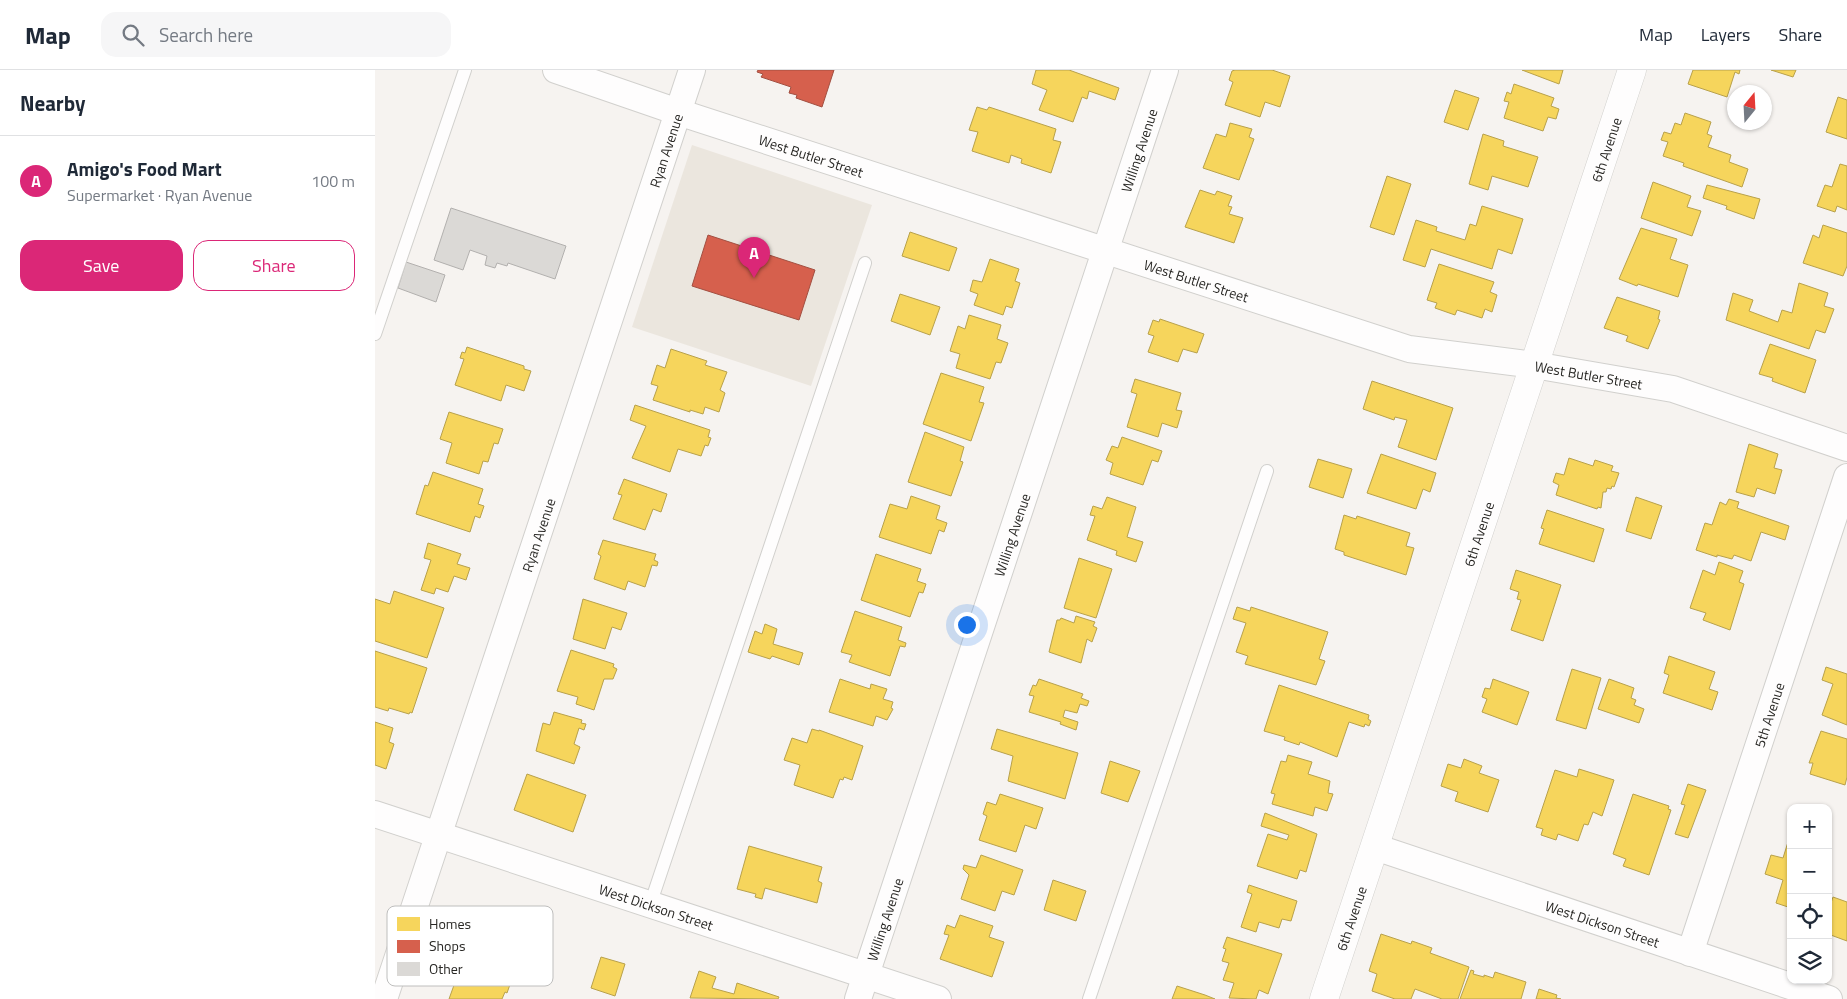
<!DOCTYPE html>
<meta charset="utf-8">
<style>
:root{--surface:#fff;--page:#f6f6f7;--text:#1f2937;--muted:#747a83;--line:#e0e1e3;--accent:#db2777}
body{margin:0;font-family:"Titillium Web",sans-serif;background:var(--page);color:var(--text)}
.controls{position:absolute;right:15px;bottom:15px;display:grid;overflow:hidden;border-radius:10px;box-shadow:0 1px 4px #0004}
.controls button{width:45px;height:45px;display:grid;place-items:center;padding:0;border:0;border-bottom:1px solid var(--line);background:var(--surface);color:var(--text);font:25px sans-serif}
.compass{position:absolute;left:1352px;top:15px;width:45px;height:45px;border-radius:50%;background:var(--surface);box-shadow:0 1px 4px #0004;rotate:18deg}
.you{position:absolute;left:591px;top:554px;width:18px;height:18px;margin:-12px;border:4px solid #fff;border-radius:50%;background:#1a73e8;box-shadow:0 0 0 8px #1a73e833}
.badge{display:grid;place-items:center;width:32px;height:32px;border-radius:50%;background:var(--accent);color:#fff;font-size:16px;font-weight:700}
.pin{position:absolute;translate:-50% -41px;filter:drop-shadow(0 1px 2px #0008)}
.pin::after{content:'';position:absolute;top:26px;width:18px;height:15px;background:inherit;clip-path:polygon(0 0,100% 0,50% 100%)}
.list{margin:0;padding:0;list-style:none}
h2{display:flex;justify-content:space-between;align-items:center;height:65px;margin:0;padding:0 20px;font-size:21px}
h2 small{font-size:16px;font-weight:400;color:var(--muted)}
.list li{display:grid;grid-template-columns:32px 1fr auto;gap:15px;align-items:center;box-sizing:border-box;height:90px;padding:0 20px;border-top:1px solid var(--line)}
.list b{display:block;font-size:19px;white-space:nowrap}
.list p{margin:0;font-size:16px;white-space:nowrap;color:var(--muted)}
.list em{font-size:16px;font-style:normal;color:var(--muted)}
.actions{display:flex;gap:10px;padding:15px 20px}
.actions a{flex:1;padding:11px 0;border:1px solid var(--accent);border-radius:15px;text-align:center;font-size:18px;color:var(--accent)}
.actions .main{background:var(--accent);color:#fff}
.icon{flex:none;width:28px;height:28px;fill:none;stroke:currentColor;stroke-width:2;stroke-linecap:round;stroke-linejoin:round}
.map{position:relative;flex:none;width:1472px;height:929px;overflow:hidden}
header{display:flex;align-items:center;gap:30px;box-sizing:border-box;height:70px;padding:0 25px;background:var(--surface);border-bottom:1px solid var(--line)}
header strong{font-size:24px}
nav{display:flex;gap:28px;margin-inline-start:auto;font-size:18px}
.search{width:350px;height:45px;background:var(--page);display:flex;align-items:center;gap:12px;box-sizing:border-box;padding:0 18px;border-radius:15px;color:var(--muted);font-size:19px}
main{display:flex}
aside{flex:1;background:var(--surface)}
.map>svg:first-child{display:block}
</style>
<header>
<strong>Map</strong>
<div class="search"><svg class="icon" aria-label="search" viewBox="0 0 24 24"><circle cx="10" cy="10" r="6"/><path d="M15 15l6 6"/></svg>Search here</div>
<nav><a>Map</a><a>Layers</a><a>Share</a></nav>
</header>
<main>
<aside>
<h2>Nearby<small></small></h2>
<ul class="list">
<li><span class="badge">A</span><div><b>Amigo's Food Mart</b><p>Supermarket · Ryan Avenue</p></div><em>100 m</em></li>
</ul>
<div class="actions"><a class="main">Save</a><a>Share</a></div>
</aside>
<div class="map">
<svg width="1472" height="929" viewBox="0 0 1472 929">
<rect width="100%" height="100%" fill="#f6f3f0"/>
<!-- built -->
<polygon fill="#ebe6de" points="317,75 497,135 436,316 257,257"/>
<!-- homes -->
<g fill="#f6d55c" stroke="#b8a14b">
<polygon points="661,0 694,0 744,18 740,30 714,21 712,29 707,27 698,52 664,40 672,20 657,14"/>
<polygon points="860,0 897,0 915,6 905,37 890,32 885,47 850,35 858,12 854,10 857,1"/>
<polygon points="1147,0 1188,0 1184,14"/>
<polygon points="1318,0 1365,0 1364,4 1360,2 1352,27 1313,14"/>
<polygon points="1396,0 1421,0 1418,7"/>
<polygon points="1139,14 1179,28 1176,36 1184,39 1181,49 1173,47 1168,61 1129,48 1134,32 1129,31 1132,22 1136,24"/>
<polygon points="1080,20 1104,28 1093,60 1069,52"/>
<polygon points="1463,27 1472,30 1472,69 1451,62"/>
<polygon points="602,37 612,40 614,37 681,59 678,70 686,72 676,103 646,93 647,89 636,85 634,93 597,81 603,62 594,60"/>
<polygon points="1310,43 1336,52 1332,64 1337,66 1333,77 1356,85 1354,92 1373,99 1367,117 1308,96 1309,93 1288,86 1293,72 1286,70 1289,62 1296,64 1300,53 1306,55"/>
<polygon points="855,53 877,59 874,67 879,69 864,110 828,98 841,64 851,67"/>
<polygon points="1108,64 1129,71 1128,76 1163,87 1153,117 1117,106 1113,120 1094,114"/>
<polygon points="1465,94 1472,96 1472,140 1462,136 1460,142 1442,136 1450,115 1457,117"/>
<polygon points="1012,106 1036,114 1019,165 995,157"/>
<polygon points="1278,112 1316,126 1312,137 1326,141 1317,166 1266,148"/>
<polygon points="1332,115 1385,129 1379,149 1351,139 1352,136 1328,128"/>
<polygon points="825,120 840,125 842,121 857,126 853,136 857,137 854,144 868,148 859,173 810,157"/>
<polygon points="1107,136 1148,149 1137,184 1123,179 1117,199 1056,179 1050,197 1028,190 1041,150 1062,157 1061,161 1090,170 1095,154 1101,156"/>
<polygon points="1448,155 1472,163 1472,196 1468,206 1428,193 1438,165 1444,168"/>
<polygon points="1266,158 1302,169 1295,189 1313,195 1303,227 1263,214 1262,216 1244,209"/>
<polygon points="535,162 582,178 574,201 527,186"/>
<polygon points="615,189 644,199 640,211 645,213 637,238 631,236 628,245 599,235 603,224 595,221 598,210 607,212"/>
<polygon points="1064,194 1119,212 1115,222 1122,225 1117,242 1110,239 1107,248 1082,240 1080,245 1060,238 1062,233 1052,230"/>
<polygon points="1424,213 1453,223 1449,236 1459,239 1450,263 1441,260 1434,279 1351,250 1358,223 1378,230 1374,241 1403,252 1407,240 1417,243"/>
<polygon points="525,224 565,237 555,265 516,251"/>
<polygon points="1242,227 1285,241 1283,249 1285,250 1273,279 1251,271 1253,266 1229,258"/>
<polygon points="594,245 626,255 622,269 633,273 626,293 621,292 615,309 581,298 585,284 575,281 583,256 590,259"/>
<polygon points="785,249 829,264 822,283 808,279 803,292 773,282 779,266 773,264 778,250 784,252"/>
<polygon points="1395,274 1441,290 1430,323 1397,311 1398,308 1384,304"/>
<polygon points="92,277 149,296 149,299 156,301 149,321 131,315 126,331 80,315 89,289 85,288 87,282 90,283"/>
<polygon points="296,279 332,291 330,295 352,302 345,320 350,323 344,342 330,337 328,344 315,340 315,342 278,330 283,316 276,314 282,295 290,298"/>
<polygon points="566,303 609,317 604,332 609,333 596,371 548,354"/>
<polygon points="760,309 806,323 801,340 807,341 802,358 787,353 783,367 752,357 762,324 756,322"/>
<polygon points="997,311 1078,338 1061,390 1023,377 1032,350 1020,347 1019,350 988,339"/>
<polygon points="260,335 335,360 333,367 336,368 333,376 330,375 326,386 303,379 295,402 257,388 271,356 255,350"/>
<polygon points="74,342 128,359 123,374 119,373 113,392 108,391 104,404 71,393 77,373 65,369"/>
<polygon points="550,362 589,377 585,391 588,392 576,426 533,412"/>
<polygon points="747,367 787,381 783,392 777,390 768,415 735,404 738,393 731,390 737,376 743,378"/>
<polygon points="1374,374 1403,384 1399,398 1407,400 1400,424 1382,418 1379,427 1361,422"/>
<polygon points="1006,384 1061,403 1055,422 1048,419 1041,439 992,423"/>
<polygon points="1194,388 1218,396 1220,390 1238,396 1236,401 1244,403 1239,417 1237,416 1236,419 1232,418 1231,422 1228,422 1226,438 1223,437 1222,439 1181,425 1184,415 1178,412 1181,403 1189,405"/>
<polygon points="943,389 977,399 968,428 934,417"/>
<polygon points="58,402 108,419 103,434 109,436 105,448 100,446 95,462 41,444 50,415 53,416"/>
<polygon points="249,409 292,424 286,442 278,439 270,460 238,449 247,425 243,424"/>
<polygon points="536,426 565,436 561,449 572,453 569,462 564,460 556,484 504,467 515,434 532,439"/>
<polygon points="732,427 761,437 752,467 768,472 761,492 741,485 742,481 712,470 720,446 715,445 718,436 727,439"/>
<polygon points="1261,427 1287,436 1276,469 1251,461"/>
<polygon points="1354,429 1364,432 1362,438 1414,456 1410,470 1386,462 1376,491 1359,485 1357,489 1342,485 1342,487 1321,480 1330,453 1337,455 1345,432 1351,435"/>
<polygon points="1172,440 1229,459 1219,492 1164,474 1169,459 1166,458"/>
<polygon points="969,445 981,449 982,446 1035,463 1031,476 1039,478 1031,505 969,485 969,482 960,479"/>
<polygon points="228,470 281,484 279,490 283,492 282,496 277,495 270,517 253,511 250,520 219,509 226,486 223,484"/>
<polygon points="53,473 86,484 82,494 95,498 91,510 79,506 73,522 61,518 59,524 46,520 56,490 49,488"/>
<polygon points="501,484 546,499 542,511 551,514 548,523 544,522 535,547 486,530"/>
<polygon points="704,488 737,499 721,548 689,538"/>
<polygon points="1344,492 1368,501 1364,512 1369,514 1355,560 1328,550 1331,543 1315,538 1328,500 1340,505"/>
<polygon points="1141,500 1186,515 1168,571 1136,560 1146,530 1142,529 1144,522 1135,519"/>
<polygon points="19,521 69,538 52,588 0,571 0,529 15,534"/>
<polygon points="208,529 252,543 246,560 237,557 230,579 198,569"/>
<polygon points="862,537 875,541 876,537 953,562 944,589 950,591 941,615 870,594 873,586 861,582 871,553 858,549"/>
<polygon points="480,541 527,557 523,570 531,573 530,577 525,576 515,606 474,592 477,585 466,582"/>
<polygon points="701,546 720,552 718,556 722,558 717,572 712,569 706,593 674,582 682,550 685,550 686,548 699,553"/>
<polygon points="390,554 402,559 398,574 428,583 424,595 397,586 395,589 373,582 380,561 387,564"/>
<polygon points="196,580 239,594 238,597 242,599 238,609 229,609 219,640 201,634 203,627 182,621"/>
<polygon points="0,581 52,598 37,643 35,642 34,644 14,638 13,641 0,637"/>
<polygon points="1294,586 1340,602 1334,619 1343,622 1337,640 1288,623 1294,605 1289,603"/>
<polygon points="1451,597 1472,604 1472,655 1447,645 1458,614 1447,610"/>
<polygon points="1197,599 1226,608 1211,659 1181,650"/>
<polygon points="465,609 495,619 496,614 512,619 508,629 518,632 516,638 518,639 512,650 501,646 498,656 454,642"/>
<polygon points="664,609 708,624 706,628 714,631 712,636 705,634 702,643 690,640 688,647 703,652 701,660 685,654 686,652 654,642 659,626 654,625 658,615 661,616"/>
<polygon points="1118,609 1154,622 1142,655 1107,642 1112,629 1107,627 1110,618 1115,619"/>
<polygon points="1234,609 1259,618 1256,628 1261,630 1259,635 1269,639 1264,653 1223,639"/>
<polygon points="904,615 994,645 993,649 996,651 994,656 990,654 989,657 974,652 962,687 925,672 924,675 909,670 910,667 889,661"/>
<polygon points="179,642 207,650 206,653 211,654 209,660 204,658 199,674 205,677 199,694 161,681 168,653 175,655"/>
<polygon points="0,652 18,658 14,672 19,674 11,699 0,695"/>
<polygon points="437,659 444,661 444,660 488,676 477,710 469,707 468,710 465,709 458,728 419,715 425,695 409,690 417,668 432,673"/>
<polygon points="622,659 703,683 690,729 633,711 638,686 616,679"/>
<polygon points="1446,661 1472,669 1472,707 1470,715 1435,704 1438,693 1434,693"/>
<polygon points="913,685 937,692 933,704 955,711 953,723 958,724 952,741 940,737 938,746 897,734 900,724 896,723 906,691 911,692"/>
<polygon points="1089,689 1107,696 1104,703 1124,710 1113,742 1080,731 1083,722 1066,716 1073,694 1086,698"/>
<polygon points="735,691 765,701 753,732 726,723"/>
<polygon points="1204,699 1239,710 1227,746 1218,742 1213,755 1209,754 1203,771 1183,764 1181,770 1166,765 1168,759 1161,757 1180,700 1202,707"/>
<polygon points="152,704 211,725 198,762 139,740"/>
<polygon points="1313,714 1331,720 1313,768 1300,764 1310,735 1306,734"/>
<polygon points="625,724 668,738 661,759 650,755 641,782 604,770 612,746 608,744 612,732 621,735"/>
<polygon points="1258,724 1294,736 1293,739 1296,740 1274,805 1248,796 1251,789 1238,784"/>
<polygon points="890,743 942,764 931,802 925,800 922,809 882,796 893,764 912,770 914,765 886,756"/>
<polygon points="1413,772 1416,773 1416,838 1401,833 1408,810 1390,804 1396,785 1408,788"/>
<polygon points="374,776 447,797 443,811 447,813 442,833 390,818 387,829 380,827 381,824 362,819"/>
<polygon points="606,785 648,800 639,825 627,821 620,841 586,829 594,805 588,799 589,795 601,798"/>
<polygon points="678,810 711,821 701,851 669,840"/>
<polygon points="874,815 922,831 916,851 907,849 904,858 884,852 881,862 866,857 877,824 872,822"/>
<polygon points="1458,827 1472,832 1472,871 1453,864 1456,855 1453,854 1453,842"/>
<polygon points="585,845 618,856 614,867 629,872 617,907 565,889 574,865 569,864 572,855 580,858"/>
<polygon points="1006,864 1036,874 1037,871 1057,878 1055,883 1094,897 1083,929 1067,929 1040,919 1036,929 1020,929 997,921 1002,904 994,901"/>
<polygon points="852,867 907,884 893,924 884,920 881,929 854,928 859,913 848,910 854,893 847,891 851,879 848,878"/>
<polygon points="226,887 250,894 240,926 216,918"/>
<polygon points="96,893 138,906 132,923 130,922 127,929 74,929 83,904 92,907"/>
<polygon points="1096,900 1099,901 1098,904 1109,907 1109,905 1118,908 1120,902 1151,912 1146,929 1085,929"/>
<polygon points="324,901 341,907 337,918 359,924 362,913 404,927 403,929 315,928"/>
<polygon points="802,916 830,925 840,929 797,929"/>
<polygon points="1164,919 1182,925 1181,928 1186,929 1161,929"/>
</g>
<!-- shops -->
<g fill="#d6604d" stroke="#a24f41">
<polygon points="383,0 459,0 447,37 421,28 422,25 414,23 416,17 386,7 388,4 382,2"/>
<polygon points="333,165 440,200 424,250 317,216"/>
</g>
<!-- building -->
<g fill="#dbd9d6" stroke="#b2b0ae">
<polygon points="76,138 191,176 180,209 133,193 132,196 122,193 120,198 110,195 112,186 95,180 88,200 59,190"/>
<polygon points="31,192 70,205 61,232 23,218"/>
</g>
<g fill="none" stroke-linecap="round" stroke-linejoin="round">
<!-- service casing -->
<g stroke="#d1d0cd" stroke-width="14">
<g id="service">
<polyline points="0,264 90,0"/>
<polyline points="275,835 490,193"/>
<polyline points="714,929 892,401"/>
</g>
</g>
<!-- minor casing -->
<g stroke="#d1d0cd" stroke-width="28">
<g id="minor">
<path id="s1" d="M181,0L303,42L1034,279L1159,295L1298,319L1472,378"/>
<path id="s2" d="M0,744L563,929"/>
<path id="s3" d="M1000,777L1454,929"/>
<path id="s4" d="M1315,883L1472,407"/>
<path id="s5" d="M9,929L317,0"/>
<path id="s6" d="M483,929L790,0"/>
</g>
</g>
<!-- tertiary casing -->
<g stroke="#d1d0cd" stroke-width="29">
<g id="tertiary">
<path id="s7" d="M949,929L1257,0"/>
</g>
</g>
<!-- service -->
<use href="#service" stroke="#fefdfd" stroke-width="12"/>
<!-- minor -->
<use href="#minor" stroke="#fefdfd" stroke-width="26"/>
<!-- tertiary -->
<use href="#tertiary" stroke="#fefdfd" stroke-width="28"/>
</g>
<g text-anchor="middle" dominant-baseline="central" stroke-width="5" stroke-linejoin="round" paint-order="stroke">
<!-- street labels -->
<g font-size="14" fill="#282724" stroke="#fff">
<text stroke="none"><textPath href="#s5" startOffset="894">Ryan Avenue</textPath></text>
<text stroke="none"><textPath href="#s6" startOffset="894">Willing Avenue</textPath></text>
<text stroke="none"><textPath href="#s7" startOffset="895">6th Avenue</textPath></text>
<text stroke="none"><textPath href="#s1" startOffset="269">West Butler Street</textPath></text>
<text stroke="none"><textPath href="#s1" startOffset="674">West Butler Street</textPath></text>
<text stroke="none"><textPath href="#s1" startOffset="1079">West Butler Street</textPath></text>
<text stroke="none"><textPath href="#s6" startOffset="489">Willing Avenue</textPath></text>
<text stroke="none"><textPath href="#s7" startOffset="490">6th Avenue</textPath></text>
<text stroke="none"><textPath href="#s5" startOffset="489">Ryan Avenue</textPath></text>
<text stroke="none"><textPath href="#s4" startOffset="251">5th Avenue</textPath></text>
<text stroke="none"><textPath href="#s2" startOffset="296">West Dickson Street</textPath></text>
<text stroke="none"><textPath href="#s6" startOffset="84">Willing Avenue</textPath></text>
<text stroke="none"><textPath href="#s7" startOffset="85">6th Avenue</textPath></text>
<text stroke="none"><textPath href="#s3" startOffset="240">West Dickson Street</textPath></text>
</g>
</g>
<!-- legend -->
<rect x="12" y="836" width="166" height="80" rx="8" fill="#fff" stroke="#bebebd" stroke-width="1"/>
<rect x="22" y="847" width="23" height="14" fill="#f6d55c"/>
<rect x="22" y="870" width="23" height="13" fill="#d6604d"/>
<rect x="22" y="892" width="23" height="14" fill="#dbd9d6"/>
<g font-size="14" fill="#282724">
<text x="54" y="859">Homes</text>
<text x="54" y="881">Shops</text>
<text x="54" y="904">Other</text>
</g>
</svg>
<div class="controls">
<button>+</button>
<button>−</button>
<button><svg class="icon" aria-label="locate" viewBox="0 0 24 24"><circle cx="12" cy="12" r="6"/><path d="M12 2v4M12 18v4M2 12h4M18 12h4"/></svg></button>
<button><svg class="icon" aria-label="layers" viewBox="0 0 24 24"><path d="M12 4l9 5-9 5-9-5zM3 14l9 5 9-5"/></svg></button>
</div>
<svg class="compass" viewBox="-18 -18 36 36"><path d="M0-13l5 13h-10z" fill="#e53935"/><path d="M0 13l5-13h-10z" fill="#747a83"/></svg>
<div class="you"></div>
<div class="pin badge" style="left:379px;top:208px">A</div>
</div>
</main>
